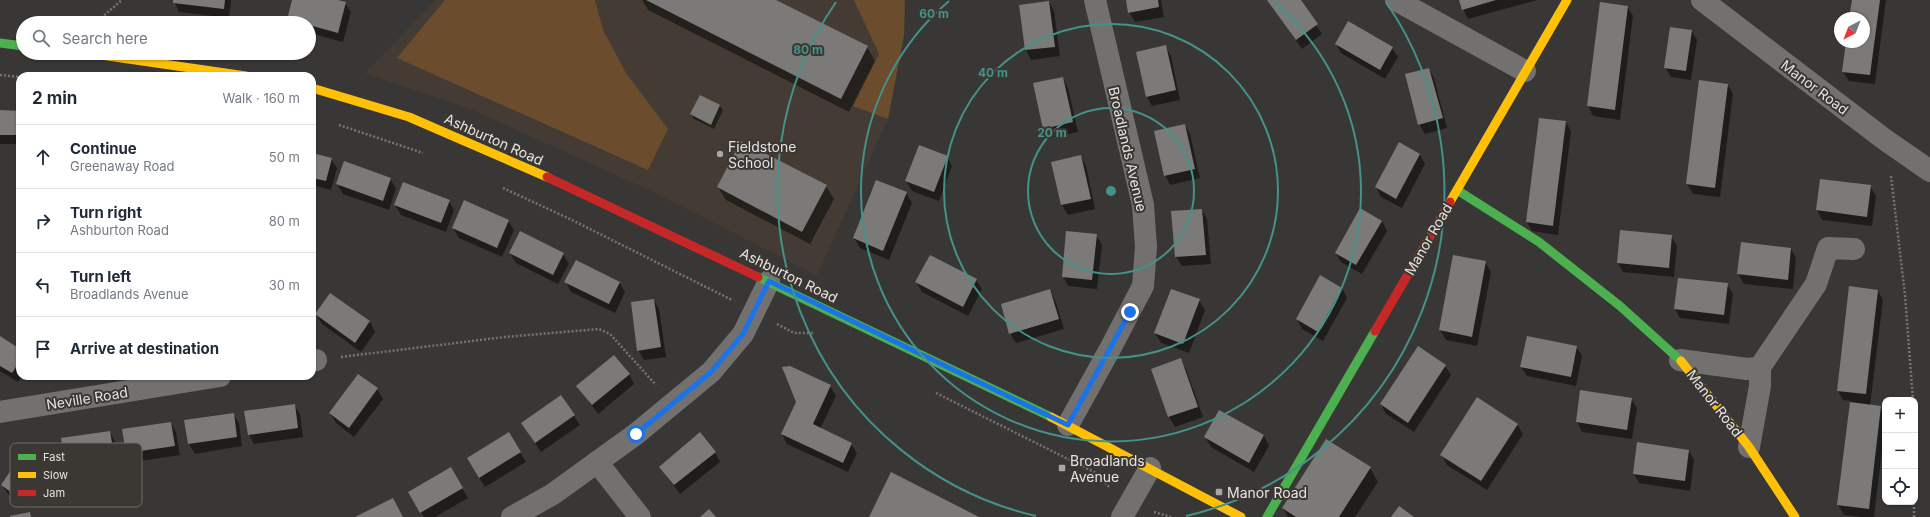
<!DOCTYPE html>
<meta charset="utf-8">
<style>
:root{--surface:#fff;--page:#f6f6f7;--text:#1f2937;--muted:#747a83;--line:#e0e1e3}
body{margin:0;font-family:Inter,sans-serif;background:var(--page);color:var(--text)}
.controls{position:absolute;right:12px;bottom:12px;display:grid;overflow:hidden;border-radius:8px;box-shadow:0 1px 3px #0004}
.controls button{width:36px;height:36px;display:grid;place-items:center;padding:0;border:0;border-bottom:1px solid var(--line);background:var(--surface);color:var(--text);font:20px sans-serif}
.compass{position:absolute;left:1834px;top:12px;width:36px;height:36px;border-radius:50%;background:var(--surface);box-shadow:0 1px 3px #0004;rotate:222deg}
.stop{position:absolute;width:12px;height:12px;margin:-9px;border:3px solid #1a73e8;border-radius:50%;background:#fff}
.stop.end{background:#1a73e8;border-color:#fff;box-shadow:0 1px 4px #0008}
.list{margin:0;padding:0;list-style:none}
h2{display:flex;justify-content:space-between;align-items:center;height:52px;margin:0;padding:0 16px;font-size:17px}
h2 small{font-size:13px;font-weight:400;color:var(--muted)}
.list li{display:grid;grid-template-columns:26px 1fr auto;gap:12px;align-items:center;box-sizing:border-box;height:64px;padding:0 16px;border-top:1px solid var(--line)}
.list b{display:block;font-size:15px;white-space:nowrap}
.list p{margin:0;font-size:13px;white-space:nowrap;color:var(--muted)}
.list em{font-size:13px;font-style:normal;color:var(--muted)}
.icon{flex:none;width:22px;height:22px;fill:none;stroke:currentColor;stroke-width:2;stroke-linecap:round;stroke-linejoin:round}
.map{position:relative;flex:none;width:1930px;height:517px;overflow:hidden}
.search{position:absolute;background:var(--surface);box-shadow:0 1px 3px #0004;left:16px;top:16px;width:300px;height:44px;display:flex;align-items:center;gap:10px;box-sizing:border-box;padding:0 14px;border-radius:22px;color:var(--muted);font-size:15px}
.panel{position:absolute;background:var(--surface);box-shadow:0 1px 3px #0004;left:16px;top:72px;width:300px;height:308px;border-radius:12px}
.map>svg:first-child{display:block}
</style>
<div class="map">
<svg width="1930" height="517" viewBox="0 0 1930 517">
<rect width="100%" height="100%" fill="#393735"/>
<!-- built -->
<polygon fill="#443c34" points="436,0 905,0 904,35 888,119 817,275 647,189 475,111 365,73"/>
<!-- green -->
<g fill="#6b4d2d">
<polygon points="445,0 595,0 603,30 626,73 668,129 648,170 397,58"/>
<polygon points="854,0 905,0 904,35 888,119 853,106 879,54"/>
</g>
<!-- shadow -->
<g fill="#0007">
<polygon points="174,0 231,0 229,18 179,12"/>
<polygon points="293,0 334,0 345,3 351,12 343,42 309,33 309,23 290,23 288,20"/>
<polygon points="642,0 773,0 867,47 875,61 849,112 648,10"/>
<polygon points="1127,0 1161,0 1164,17 1135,22 1129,12"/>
<polygon points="1268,0 1299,0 1322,34 1302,49"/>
<polygon points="1460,0 1537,0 1468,19 1463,9"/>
<polygon points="1853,0 1886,0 1875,84 1849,81 1843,72 1847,42 1864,42 1864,18 1850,18"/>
<polygon points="1049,2 1054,11 1060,56 1031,60 1026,50 1020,6"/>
<polygon points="1601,3 1627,6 1633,16 1620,120 1593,116 1588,106"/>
<polygon points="1692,31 1697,40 1691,80 1671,77 1665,67"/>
<polygon points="1336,44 1392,48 1398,57 1385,79 1341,53"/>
<polygon points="1165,46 1171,56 1180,100 1152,106 1147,97"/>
<polygon points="1429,69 1434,78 1447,128 1425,134 1419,124"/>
<polygon points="1063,78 1068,88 1078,132 1049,138 1044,129"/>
<polygon points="1728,85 1733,94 1720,197 1693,194 1687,184"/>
<polygon points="700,96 720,106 723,110 714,129 694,119 691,114"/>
<polygon points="0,111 20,112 20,144 0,144"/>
<polygon points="1566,122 1571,132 1558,235 1532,231 1527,222"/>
<polygon points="1185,125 1190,134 1200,178 1170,185 1165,175"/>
<polygon points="1400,144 1420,155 1425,164 1402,208 1381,197 1376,187"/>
<polygon points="312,154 331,159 337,168 331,190 312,185"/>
<polygon points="1081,156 1086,166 1095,209 1068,215 1062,205 1052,162"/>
<polygon points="947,157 952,166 939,201 912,191 906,181"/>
<polygon points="390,179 396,188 389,210 343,194 337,184"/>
<polygon points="1821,180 1870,186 1876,196 1872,226 1822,220 1817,210"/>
<polygon points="826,186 834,199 810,244 726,200 718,187"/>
<polygon points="906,193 912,203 889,260 860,248 854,238"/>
<polygon points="449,201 454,210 446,232 401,215 395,205"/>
<polygon points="1202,210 1207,219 1211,264 1182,266 1176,257"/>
<polygon points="508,221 514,230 502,257 459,238 453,228"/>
<polygon points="1382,221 1387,231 1362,274 1341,262 1336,253"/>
<polygon points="1096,235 1102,245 1097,289 1068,286 1063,276"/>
<polygon points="1671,236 1677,246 1674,277 1623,272 1618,263"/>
<polygon points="1791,249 1796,258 1793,289 1744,284 1738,274"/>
<polygon points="510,253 563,254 569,264 558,284 516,263"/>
<polygon points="1453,256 1485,262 1491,272 1477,346 1446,340 1440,330"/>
<polygon points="976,280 982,289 968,316 922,292 916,282"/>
<polygon points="566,282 619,282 625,292 615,313 571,292"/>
<polygon points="1727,284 1733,294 1729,324 1680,318 1675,309"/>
<polygon points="1342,288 1347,298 1323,341 1302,329 1297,319"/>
<polygon points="1050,291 1055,300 1064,329 1016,343 1010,333"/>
<polygon points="1878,291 1883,300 1870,406 1880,407 1885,415 1885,425 1874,517 1862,517 1844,515 1838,505 1851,401 1843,400 1838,391"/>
<polygon points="330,294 370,322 375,332 361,352 322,324 316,314"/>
<polygon points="654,300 659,309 666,357 644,360 638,350"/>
<polygon points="1199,300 1205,310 1189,353 1161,343 1155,333"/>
<polygon points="0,337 20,350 20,376 22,376 18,382 0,371"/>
<polygon points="1576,346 1582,356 1576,386 1527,376 1521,367"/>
<polygon points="1181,360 1186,369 1203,417 1175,427 1169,417 1153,369"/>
<polygon points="1445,366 1451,375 1414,432 1386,414 1381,404"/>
<polygon points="629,374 634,384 598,414 578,386"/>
<polygon points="359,375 377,389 383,399 354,437 336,423 330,413"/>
<polygon points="830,386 836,396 820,429 851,444 857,453 848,472 787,444 782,434"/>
<polygon points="1581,391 1631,399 1637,408 1632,439 1582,432 1577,422"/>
<polygon points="561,397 580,425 541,452 528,433"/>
<polygon points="294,405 300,414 303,437 254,444 249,435"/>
<polygon points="1220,412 1264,436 1269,446 1254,472 1211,447 1205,437"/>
<polygon points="233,414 239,423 242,446 195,454 189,444 185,421"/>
<polygon points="171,423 176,432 180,455 133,462 127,453"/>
<polygon points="1517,424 1523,434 1487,490 1447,465 1442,455"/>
<polygon points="110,432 115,442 119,465 71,472 66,462 62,439"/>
<polygon points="508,433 526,462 485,487 473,468"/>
<polygon points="1689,451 1694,460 1690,491 1639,483 1634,474"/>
<polygon points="715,452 720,462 680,494 660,467"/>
<polygon points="49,458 54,467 27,508 8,494 2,485"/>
<polygon points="450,468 468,498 435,517 424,517 409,492"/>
<polygon points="1370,468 1378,482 1355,517 1288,517 1283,508"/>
</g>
<!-- building -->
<g fill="#7c7a78">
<polygon points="173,0 225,0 224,9 173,3"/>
<polygon points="292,0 338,0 346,2 338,33 309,25 309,23 300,23 287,20"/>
<polygon points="646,0 776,0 868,46 841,99"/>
<polygon points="1126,0 1158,0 1159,7 1128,13"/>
<polygon points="1267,0 1301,0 1318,24 1296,40"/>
<polygon points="1459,0 1496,0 1462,10"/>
<polygon points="1852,0 1880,0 1870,75 1842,72 1846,42 1864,42 1864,18 1849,18"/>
<polygon points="1049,1 1055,47 1025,50 1019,5"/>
<polygon points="1600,2 1628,6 1615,110 1587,106"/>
<polygon points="1348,21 1393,47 1380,70 1335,44"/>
<polygon points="1670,27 1692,30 1686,71 1664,68"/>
<polygon points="1166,45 1176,90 1146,97 1136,52"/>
<polygon points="1429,68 1443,118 1418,125 1405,74"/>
<polygon points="1063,77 1073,122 1043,129 1033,83"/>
<polygon points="1699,80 1728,84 1715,188 1686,184"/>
<polygon points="700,95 720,105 711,125 690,114"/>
<polygon points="0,110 20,111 20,135 0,135"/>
<polygon points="1539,118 1566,121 1553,226 1526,222"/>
<polygon points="1185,124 1195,169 1164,176 1154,131"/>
<polygon points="741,141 827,185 802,232 717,187"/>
<polygon points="1399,142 1420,154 1396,199 1375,187"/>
<polygon points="919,145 948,156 934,192 905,181"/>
<polygon points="312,153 332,158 326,181 312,178"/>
<polygon points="1081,155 1091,199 1061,205 1051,162"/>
<polygon points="344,161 391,178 383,201 336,184"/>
<polygon points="1820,179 1871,185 1867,217 1816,210"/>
<polygon points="876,180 907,192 883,251 853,238"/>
<polygon points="403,182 450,200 441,223 394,205"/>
<polygon points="464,200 509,220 497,248 452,228"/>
<polygon points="1360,208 1382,221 1356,265 1335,253"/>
<polygon points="1202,209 1206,255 1175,257 1171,211"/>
<polygon points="1620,230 1672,235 1669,268 1617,263"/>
<polygon points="520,231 564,253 553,275 509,253"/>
<polygon points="1066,231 1097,234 1092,280 1062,277"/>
<polygon points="1741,242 1791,248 1788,280 1737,274"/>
<polygon points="930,255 977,279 963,307 915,282"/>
<polygon points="1453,255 1486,261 1472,337 1439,330"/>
<polygon points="576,260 620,282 609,304 564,282"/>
<polygon points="1320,275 1342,288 1318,332 1296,319"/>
<polygon points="1678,278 1728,283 1724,315 1674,309"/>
<polygon points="1849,286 1878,290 1866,394 1837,391"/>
<polygon points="1050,289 1059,319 1009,334 1001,304"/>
<polygon points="1171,289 1200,299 1183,344 1154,333"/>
<polygon points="330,293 370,321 355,343 315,314"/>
<polygon points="654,299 661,347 637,351 631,302"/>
<polygon points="0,336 20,349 20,361 12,373 0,366"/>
<polygon points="1527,336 1577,346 1571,377 1520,367"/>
<polygon points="1418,346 1446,365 1408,423 1380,404"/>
<polygon points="614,355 630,374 592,405 576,386"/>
<polygon points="1181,358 1198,407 1168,417 1151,369"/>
<polygon points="790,366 831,385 813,424 852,443 843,463 781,434 796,402 782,367"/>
<polygon points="358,374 378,388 349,428 329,413"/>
<polygon points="1580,390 1632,398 1627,430 1576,422"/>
<polygon points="561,395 575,415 535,443 521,423"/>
<polygon points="1477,397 1518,424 1481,481 1440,455"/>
<polygon points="1850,402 1881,406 1869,509 1837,505"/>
<polygon points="295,404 298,428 248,435 244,411"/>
<polygon points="1219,410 1264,435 1249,463 1204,437"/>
<polygon points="234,413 237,437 188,444 184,420"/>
<polygon points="171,422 175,446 126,453 122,429"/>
<polygon points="110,431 114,455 65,462 61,438"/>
<polygon points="509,432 521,452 479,478 467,458"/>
<polygon points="700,432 716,452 674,485 659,467"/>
<polygon points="1326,439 1371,467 1339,517 1296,517 1282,508"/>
<polygon points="1637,442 1689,450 1685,481 1633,474"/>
<polygon points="29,443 50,457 21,499 1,485"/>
<polygon points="451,467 463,488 420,513 408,492"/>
<polygon points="891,472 979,517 869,517"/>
<polygon points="393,498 403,517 355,517"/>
<polygon points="1399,506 1414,517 1391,517"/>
<polygon points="709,509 716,517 700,517"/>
<polygon points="30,512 31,517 10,517 10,516"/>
</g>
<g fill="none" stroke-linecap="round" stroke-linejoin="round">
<!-- path -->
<g stroke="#767473" stroke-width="2.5" stroke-dasharray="2 2" stroke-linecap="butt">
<polyline points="95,23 122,0"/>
<polyline points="0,75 20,77"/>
<polyline points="339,125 423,153"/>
<polyline points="1891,176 1905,295 1913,400"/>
<polyline points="503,188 572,220 732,300"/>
<polyline points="777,324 794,333 813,333"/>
<polyline points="341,357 505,337 599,329 610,334 656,385"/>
<polyline points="936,393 1096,473 1110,488"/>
<polyline points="1915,421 1917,442 1915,466"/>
<polyline points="1154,512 1171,517"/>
<polyline points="1914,517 1914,502"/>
</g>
<!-- street -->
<g stroke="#73716f" stroke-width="22">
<polyline points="1396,0 1525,71"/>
<polyline points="1702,0 1884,139 1930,171"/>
<polyline points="1680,360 1747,369 1760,367 1816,284 1828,248 1854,249"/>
<polyline points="312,361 316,360"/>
<polyline points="0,412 220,376"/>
<polyline points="1068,425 1110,349 1143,286 1146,247 1143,205 1095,0"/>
<polyline points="1749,447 1760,386 1760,367"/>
<polyline points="597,462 640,517"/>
<polyline points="512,517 553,494 636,434 711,372 743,334 769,281"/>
<polyline points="1122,517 1150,468"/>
</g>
<!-- fast -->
<g stroke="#4caf50" stroke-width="9">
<polyline points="0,43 23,46"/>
<polyline points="1457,190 1539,242 1620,306 1681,361"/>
<polyline points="758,277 1051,417"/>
<polyline points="1267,517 1375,331"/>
</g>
<!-- slow -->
<g stroke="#ffc107" stroke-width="9">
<polyline points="87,53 246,76"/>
<polyline points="312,88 409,117 547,177"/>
<polyline points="1450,202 1567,0"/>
<polyline points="1681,361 1749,447 1795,517"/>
<polyline points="1051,417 1241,517"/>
</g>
<!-- jam -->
<g stroke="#c62828" stroke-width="9">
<polyline points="547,177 758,277"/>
<polyline points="1375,331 1450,202"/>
</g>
</g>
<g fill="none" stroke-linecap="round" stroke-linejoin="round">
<!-- route -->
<polyline stroke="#1a73e8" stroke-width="5" points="636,434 711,372 743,334 769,281 1068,425 1130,312"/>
</g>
<!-- distance rings -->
<g fill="none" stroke="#45918b" stroke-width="2">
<circle cx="1111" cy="191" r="83"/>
<circle cx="1111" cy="191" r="167"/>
<path d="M1273 1A250 250 0 1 1 949 1"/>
<path d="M1036 516A334 334 0 0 1 836 2M1386 2A334 334 0 0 1 1186 516"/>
</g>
<!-- markers -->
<g fill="#a9a7a5" stroke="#3b3733" stroke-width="1.5">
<circle cx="720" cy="154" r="4"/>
<rect x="1058" y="464" width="8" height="8" rx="2"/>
<rect x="1215" y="488" width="8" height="8" rx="2"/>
</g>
<g text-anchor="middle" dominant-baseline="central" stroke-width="4" stroke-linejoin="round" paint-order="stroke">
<!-- street labels -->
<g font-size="14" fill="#e6e3e1" stroke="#3b3733">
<text transform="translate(1815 87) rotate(37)">Manor Road</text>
<text transform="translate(494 139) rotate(24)">Ashburton Road</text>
<text transform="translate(1128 149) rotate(77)">Broadlands Avenue</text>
<text transform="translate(1428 239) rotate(-60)">Manor Road</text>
<text transform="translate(789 275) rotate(26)">Ashburton Road</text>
<text transform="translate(87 398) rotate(-9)">Neville Road</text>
<text transform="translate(1715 403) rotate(52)">Manor Road</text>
</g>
<!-- poi labels -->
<g font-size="14" fill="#e6e3e1" stroke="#3b3733" text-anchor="start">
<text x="728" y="146">Fieldstone<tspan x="728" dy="16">School</tspan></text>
<text x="1070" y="460">Broadlands<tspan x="1070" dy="16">Avenue</tspan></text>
<text x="1227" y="492">Manor Road</text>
</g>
</g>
<!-- legend -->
<rect x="10" y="443" width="132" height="64" rx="6" fill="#3b3733" stroke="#6e6b67" stroke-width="1"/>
<rect x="18" y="454" width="18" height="6" fill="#4caf50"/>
<rect x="18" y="472" width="18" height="6" fill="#ffc107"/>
<rect x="18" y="490" width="18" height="6" fill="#c62828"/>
<g font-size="11" fill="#e6e3e1">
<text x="43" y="461">Fast</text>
<text x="43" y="479">Slow</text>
<text x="43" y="497">Jam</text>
</g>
<circle cx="1111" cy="191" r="6" fill="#45918b" stroke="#3b3733" stroke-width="2"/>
<g font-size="12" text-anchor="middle" font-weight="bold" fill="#45918b" stroke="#3b3733" stroke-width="4" stroke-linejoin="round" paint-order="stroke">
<text x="934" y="18">60 m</text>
<text x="808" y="54">80 m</text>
<text x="993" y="77">40 m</text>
<text x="1052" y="137">20 m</text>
</g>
</svg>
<div class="controls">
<button>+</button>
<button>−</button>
<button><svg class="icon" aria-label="locate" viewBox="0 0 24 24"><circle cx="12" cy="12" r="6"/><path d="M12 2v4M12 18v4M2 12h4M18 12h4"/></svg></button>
</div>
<svg class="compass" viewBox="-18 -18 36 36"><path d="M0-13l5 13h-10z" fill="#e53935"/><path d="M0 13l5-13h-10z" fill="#747a83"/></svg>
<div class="stop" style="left:636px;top:434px"></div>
<div class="stop end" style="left:1130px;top:312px"></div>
<div class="search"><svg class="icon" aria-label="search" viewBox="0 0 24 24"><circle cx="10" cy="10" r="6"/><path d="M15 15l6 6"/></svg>Search here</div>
<section class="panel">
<h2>2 min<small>Walk · 160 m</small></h2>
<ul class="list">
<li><svg class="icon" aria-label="ahead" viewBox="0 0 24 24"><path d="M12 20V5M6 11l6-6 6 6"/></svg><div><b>Continue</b><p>Greenaway Road</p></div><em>50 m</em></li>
<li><svg class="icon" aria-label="right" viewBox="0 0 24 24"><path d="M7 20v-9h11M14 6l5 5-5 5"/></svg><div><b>Turn right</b><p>Ashburton Road</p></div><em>80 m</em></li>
<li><svg class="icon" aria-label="left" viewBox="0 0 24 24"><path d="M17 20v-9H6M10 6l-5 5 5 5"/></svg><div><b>Turn left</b><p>Broadlands Avenue</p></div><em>30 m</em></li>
<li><svg class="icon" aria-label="arrive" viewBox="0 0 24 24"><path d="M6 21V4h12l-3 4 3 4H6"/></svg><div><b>Arrive at destination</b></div></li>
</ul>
</section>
</div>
